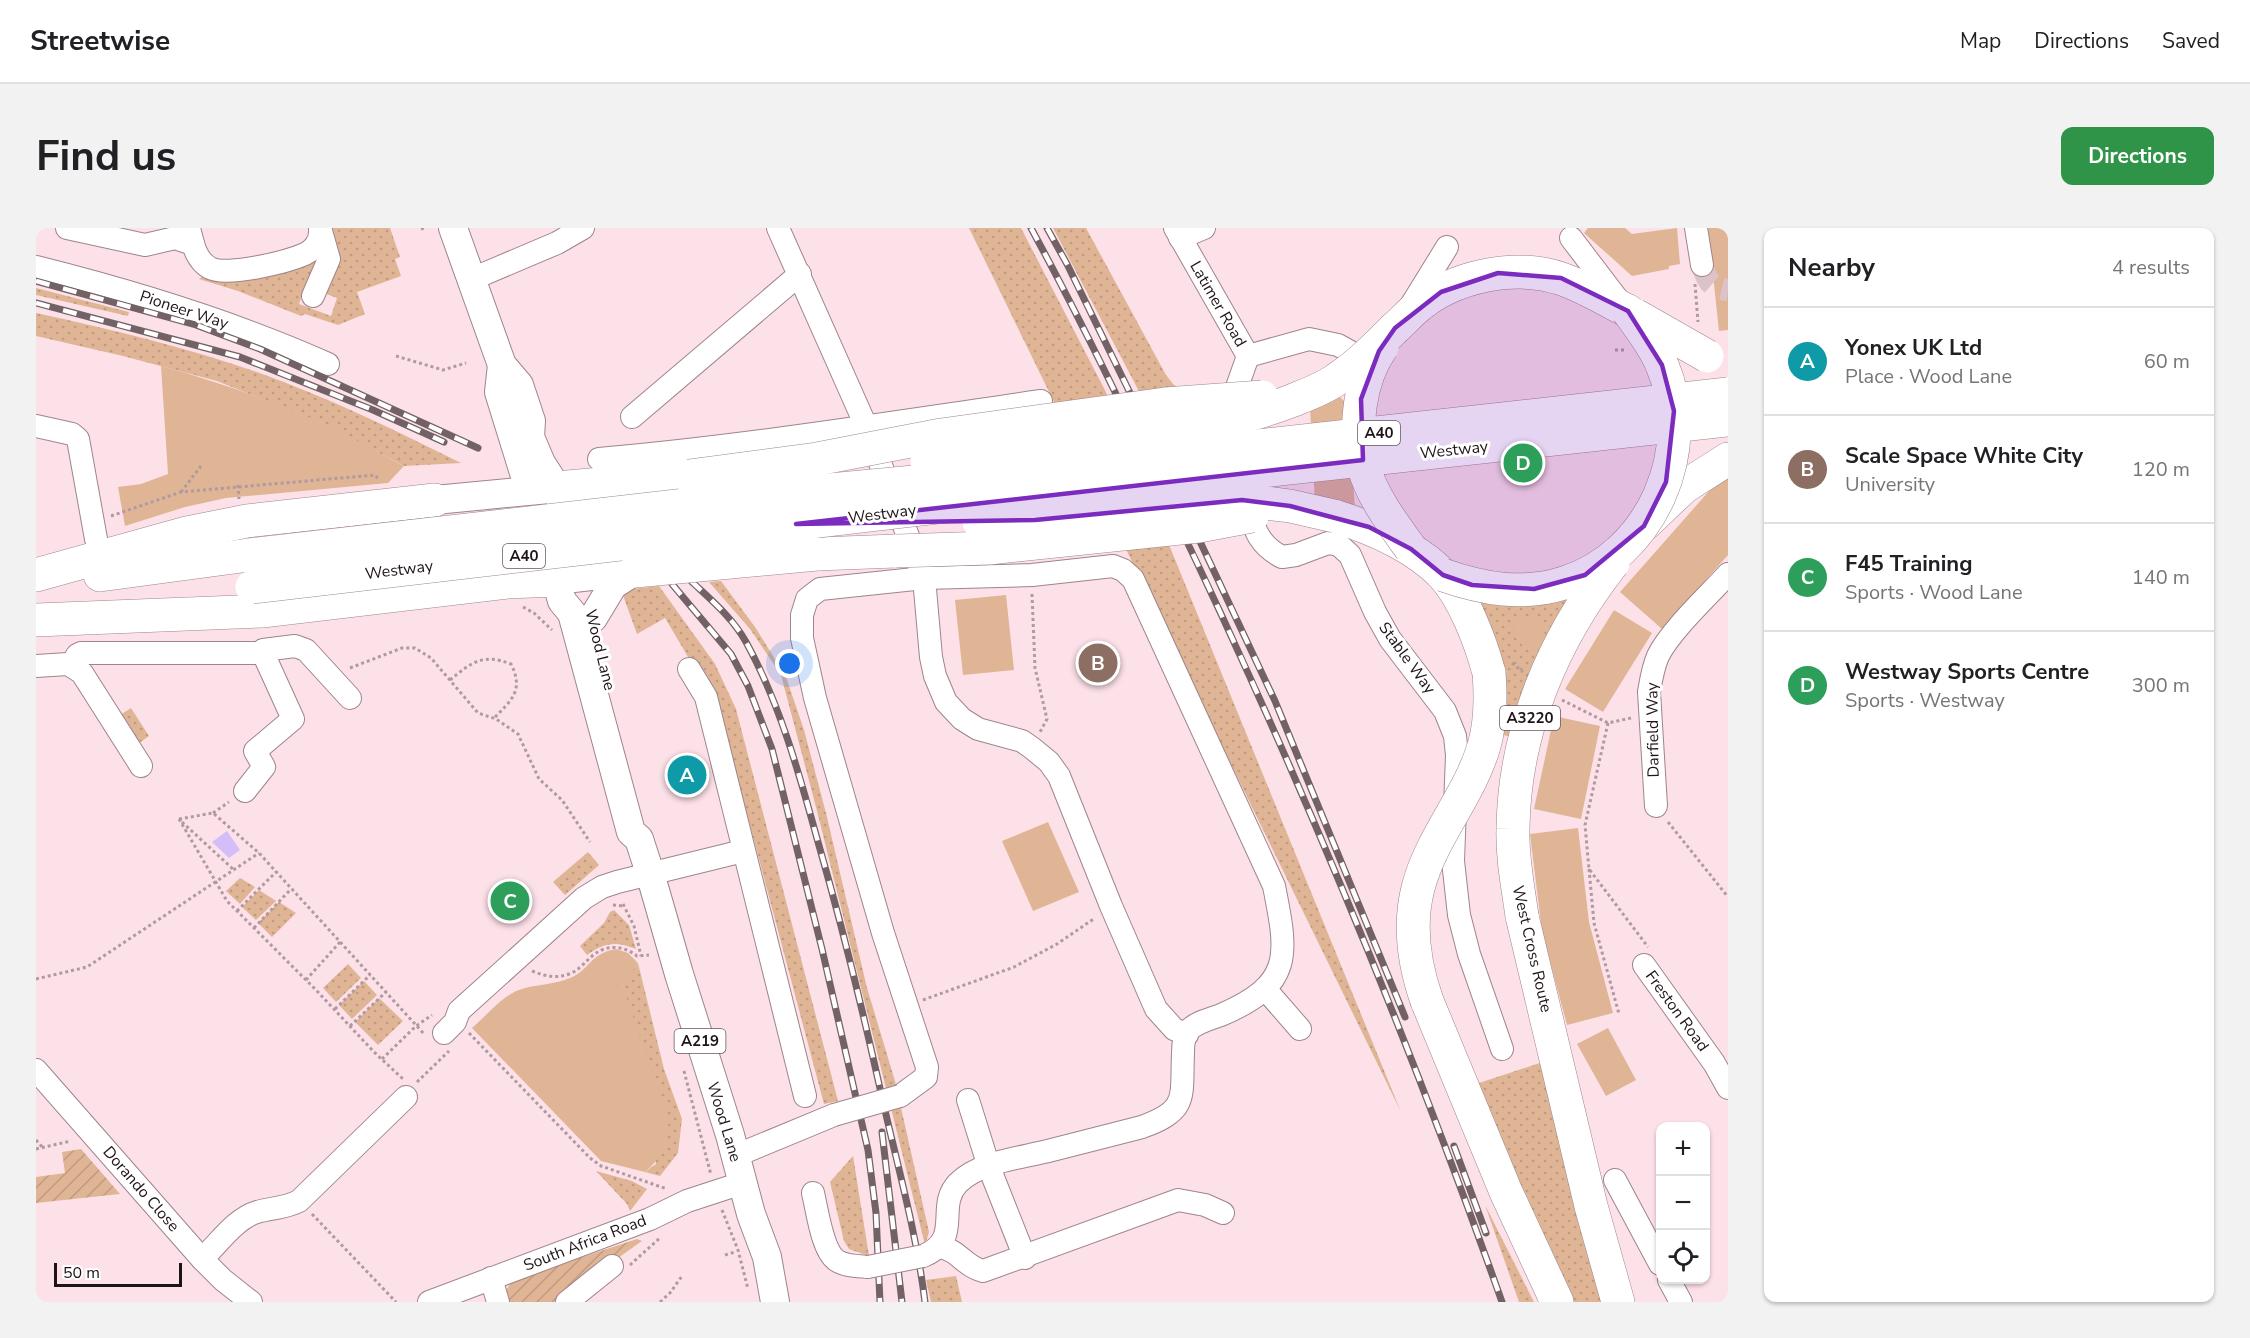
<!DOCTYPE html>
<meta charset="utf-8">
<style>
:root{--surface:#fff;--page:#f2f2f2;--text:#202124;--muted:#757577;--line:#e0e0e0;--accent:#2f9348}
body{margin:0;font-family:"Nunito Sans",sans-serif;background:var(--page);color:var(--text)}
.controls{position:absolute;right:18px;bottom:18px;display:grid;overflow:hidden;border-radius:12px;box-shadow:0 2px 4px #0004}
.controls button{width:54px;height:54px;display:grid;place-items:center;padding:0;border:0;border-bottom:2px solid var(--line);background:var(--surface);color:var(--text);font:30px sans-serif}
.scale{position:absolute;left:18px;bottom:15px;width:128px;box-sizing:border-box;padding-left:6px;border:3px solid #1e1417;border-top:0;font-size:16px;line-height:21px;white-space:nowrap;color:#1e1417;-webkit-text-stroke:4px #fff;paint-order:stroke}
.you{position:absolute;left:754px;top:436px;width:21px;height:21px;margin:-15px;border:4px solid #fff;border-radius:50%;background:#1a73e8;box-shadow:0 0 0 9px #1a73e833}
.badge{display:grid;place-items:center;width:39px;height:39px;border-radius:50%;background:var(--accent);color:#fff;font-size:20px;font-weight:700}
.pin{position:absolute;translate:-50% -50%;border:3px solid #fff;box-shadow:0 2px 6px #0006}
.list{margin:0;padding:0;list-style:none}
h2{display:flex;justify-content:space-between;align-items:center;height:78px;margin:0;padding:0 24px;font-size:26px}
h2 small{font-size:20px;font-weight:400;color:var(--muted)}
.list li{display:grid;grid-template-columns:39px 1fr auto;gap:18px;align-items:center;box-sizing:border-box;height:108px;padding:0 24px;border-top:2px solid var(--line)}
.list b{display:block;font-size:22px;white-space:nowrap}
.list p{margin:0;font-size:20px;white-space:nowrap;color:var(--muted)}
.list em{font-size:20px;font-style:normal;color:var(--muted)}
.icon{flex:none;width:33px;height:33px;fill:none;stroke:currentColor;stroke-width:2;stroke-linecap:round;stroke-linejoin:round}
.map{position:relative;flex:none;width:1692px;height:1074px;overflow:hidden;border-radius:12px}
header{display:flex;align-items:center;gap:36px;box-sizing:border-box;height:84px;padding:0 30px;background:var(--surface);border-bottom:2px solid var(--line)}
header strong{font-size:28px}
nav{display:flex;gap:33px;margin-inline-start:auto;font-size:21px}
.intro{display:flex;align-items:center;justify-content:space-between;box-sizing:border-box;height:144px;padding:0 36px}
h1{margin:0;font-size:42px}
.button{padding:15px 27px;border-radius:12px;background:var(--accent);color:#fff;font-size:21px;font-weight:700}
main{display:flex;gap:36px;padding:0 36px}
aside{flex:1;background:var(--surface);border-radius:12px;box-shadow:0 2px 4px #0004}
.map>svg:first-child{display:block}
</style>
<header>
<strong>Streetwise</strong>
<nav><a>Map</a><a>Directions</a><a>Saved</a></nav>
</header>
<div class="intro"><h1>Find us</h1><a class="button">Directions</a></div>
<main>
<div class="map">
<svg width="1692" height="1074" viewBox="0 0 1692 1074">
<defs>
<pattern id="grass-dots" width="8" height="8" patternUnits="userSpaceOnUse" patternTransform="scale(1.5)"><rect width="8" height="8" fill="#dfb595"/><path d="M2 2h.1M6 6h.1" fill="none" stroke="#bf9b80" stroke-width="1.8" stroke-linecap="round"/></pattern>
<pattern id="garden-furrows" width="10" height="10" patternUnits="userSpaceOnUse" patternTransform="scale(1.5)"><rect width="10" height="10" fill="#dfb595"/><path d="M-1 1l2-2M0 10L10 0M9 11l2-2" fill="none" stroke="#bf9b80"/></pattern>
</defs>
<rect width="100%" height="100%" fill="#fde1e8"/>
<!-- grass -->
<g fill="url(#grass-dots)">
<polygon points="293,0 354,0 364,29 359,31 365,48 321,64 329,86 302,97 269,86 265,88 202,63 163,51 172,44 200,49 211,48 270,31 283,17 286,17 290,30 274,67 267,65 263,76 295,88 301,70 285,64 300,28"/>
<polygon points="933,0 985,0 1073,170 1365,884"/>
<polygon points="1017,0 1050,0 1130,147 1137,156 1149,164 1106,169"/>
<polygon points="0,60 93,84 92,88 0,67"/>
<path d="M0,85C74,101 149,119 221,144C291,169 359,202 425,235L368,238L288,196L181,153L87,128L0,108Z"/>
<polygon points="685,353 719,399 750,449 768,502 790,585 831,760 859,853 893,1004 889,1017 781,583 745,447 714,401 673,354"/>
<polygon points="623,358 679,436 700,481 802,873 788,876 690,507 674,466 629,390 601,406 585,362"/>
<polygon points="1533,365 1538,375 1480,511 1465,506 1440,373"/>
<polygon points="95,480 113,508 103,515 84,487"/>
<polygon points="552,624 563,637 529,667 517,654"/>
<polygon points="204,650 219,659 204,676 190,663"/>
<polygon points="223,662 240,673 220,692 206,679"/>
<polygon points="243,674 260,685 236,709 222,695"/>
<path d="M578,682L593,697L600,721C581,713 568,714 551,727L544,718L568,695L574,684Z"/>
<polygon points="602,735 628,841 646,891 642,925 624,948 609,944 620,936 586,756"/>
<polygon points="312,736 325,750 300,774 287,760"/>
<polygon points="328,753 341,767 316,791 303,777"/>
<polygon points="343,770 367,793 342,817 319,794"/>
<polygon points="1513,832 1571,1074 1533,1074 1437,857"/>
<polygon points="817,928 833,1028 813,1021 808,1013 794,954"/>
<polygon points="560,943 596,953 611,961 594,983 591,976"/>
<polygon points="1449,977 1498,1074 1483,1074"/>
<polygon points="920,1048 926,1074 895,1074 890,1052"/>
</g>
<!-- park -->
<g fill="#dfb595">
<polygon points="1552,0 1589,0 1596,6 1641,0 1644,36 1633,38 1633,41 1596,48 1548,5"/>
<polygon points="1672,0 1692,0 1692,102 1683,103"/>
<path d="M125,138C180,153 233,172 286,195C314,207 340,224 368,238L352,255L190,270L149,279L89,298L82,259L105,256L132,246Z"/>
<polygon points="1302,167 1309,174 1312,184 1319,281 1279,276 1274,179"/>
<polygon points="1692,248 1692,327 1626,401 1584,364 1674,262"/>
<polygon points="970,367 978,442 927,447 919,372"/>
<polygon points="1578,382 1616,405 1567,484 1529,461"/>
<polygon points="1501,388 1509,406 1500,420 1488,419 1476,406 1481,390"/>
<polygon points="1518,488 1564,498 1545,591 1498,581"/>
<polygon points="1012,594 1043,664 997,683 966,613"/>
<polygon points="1542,600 1553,694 1577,785 1531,797 1506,703 1494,606"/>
<path d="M580,721L592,725L602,735L586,757L632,887C634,909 627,930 609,944L565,933L436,800C450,788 466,768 483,762C499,756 518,757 534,750C554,742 553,726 580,721Z"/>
<polygon points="1572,800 1600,852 1570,868 1541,816"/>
</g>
<!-- garden -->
<g fill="url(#garden-furrows)">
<polygon points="45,921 84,966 0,975 0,949 29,945 26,924"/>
<path d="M601,1011L606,1013L520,1074H467C466,1063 473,1058 480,1051Z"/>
</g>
<!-- water -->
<polygon fill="#d3bef9" points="191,603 204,622 193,630 176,614"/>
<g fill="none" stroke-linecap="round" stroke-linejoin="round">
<!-- minor-tunnel -->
<path stroke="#dcc2c9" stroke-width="22" stroke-dasharray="22 11" stroke-linecap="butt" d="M1666,37C1671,54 1675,60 1692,62"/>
<!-- minor casing -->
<g stroke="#9e848b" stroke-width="24">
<g id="minor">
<polyline points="31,0 109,17 139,10 157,16"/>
<path d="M153,0C157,15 159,32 174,40C190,49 251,34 269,26C279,21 285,11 284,0"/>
<polyline points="742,0 830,198 888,350 895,429 899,448 910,474 926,491 942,501 986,513 996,520 1013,534 1023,548 1075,678 1120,781 1138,801 1151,807"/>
<polyline points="1139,0 1212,128"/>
<polyline points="1660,0 1666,37"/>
<polyline points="1144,10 1168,0"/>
<polyline points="1535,10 1583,73"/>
<path d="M0,39C100,64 198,94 292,136"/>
<polyline points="436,51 521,15 547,0"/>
<polyline points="277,68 293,31 285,3"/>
<polyline points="1374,79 1411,19"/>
<polyline points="1212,128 1273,111 1302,117 1338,137"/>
<polyline points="1196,184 1201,159 1212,128"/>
<polyline points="596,189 764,46"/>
<polyline points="0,198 36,206 42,211 60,311"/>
<path d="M563,231C711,218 858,194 1005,173"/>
<path d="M1210,275C1218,299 1221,316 1246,329L1260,327L1292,315L1303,317L1314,327L1339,384L1354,411L1409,483L1419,508L1421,527L1417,633L1423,687L1433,726L1466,821"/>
<polyline points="36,437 41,427 45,425 227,425 227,422 259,418 270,422 314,470"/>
<polyline points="0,438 32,436 46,445 105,538"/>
<polyline points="653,441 670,469 769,868"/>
<polyline points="209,563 228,539 219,523 257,491 227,425"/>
<path d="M1620,578L1613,464C1615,452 1617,439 1622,428C1634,403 1673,367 1692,346"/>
<polyline points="1608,737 1678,835 1692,860"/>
<polyline points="1230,762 1264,801"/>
<polyline points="408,805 419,794 423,783 548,670 566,659 581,654 707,623"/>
<polyline points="0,842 166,1031 187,1052 215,1074"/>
<path d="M864,868L890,849L891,839L847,705L779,470L766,410V387L771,371L784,361L888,350L996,347L1077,338L1087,342L1097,351L1238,658C1252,728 1257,756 1185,787C1174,791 1160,794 1152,803C1148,808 1147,819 1147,825C1145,870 1153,882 1106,899C1075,907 1043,915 1012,923C984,930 943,934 922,955C899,979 928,1011 887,1028"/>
<polyline points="932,872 953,939 989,1030"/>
<polyline points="699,928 798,887"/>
<polyline points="1579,952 1624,1036"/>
<path d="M777,965C781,981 786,1022 800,1032C808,1038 822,1038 832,1039"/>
<path d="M903,1019C922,1021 929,1039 947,1043L1142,972L1169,977L1187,985"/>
<path d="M166,1031C182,1016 200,990 221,984C235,980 250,980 263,973L370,869"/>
<polyline points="455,1050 462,1074"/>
<polyline points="1633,1052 1645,1074"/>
<polyline points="393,1074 614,991 651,973 706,955"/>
<polyline points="531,1074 576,1038"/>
</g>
</g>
<!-- major casing -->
<g stroke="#9e848b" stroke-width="30">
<g id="major">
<polyline points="417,0 466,137 483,157 495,193 494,209 505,235 521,260 526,277"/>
<polyline points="466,137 463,164 493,261"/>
<polyline points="399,272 513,261"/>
<polyline points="599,343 520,352 526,373 536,385 595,604 603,611 614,645 643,746 694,907 715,986 731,1029 739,1074"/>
<polyline points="557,390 577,357 599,343"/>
</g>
</g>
<!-- highway casing -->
<g stroke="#9e848b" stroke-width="34">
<g id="highway">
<path d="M1359,100C1366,94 1372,87 1379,81C1416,48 1479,35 1526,51C1549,59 1570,72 1592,83"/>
<polyline points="521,260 653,248"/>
<path d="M1298,288C1337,300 1377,317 1406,346C1428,369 1445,415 1453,445"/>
<polyline points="1609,296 1648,259 1692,231"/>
<polyline points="781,326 860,323"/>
<polyline points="0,347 151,305 211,293 399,272"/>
<polyline points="64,347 213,327"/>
<polyline points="0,392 226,383 471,354 520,352"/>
<polyline points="1486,688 1555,978 1582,1074"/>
<polyline points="1391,773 1470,964 1521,1074"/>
</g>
</g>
<!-- path -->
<g stroke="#b09aa0" stroke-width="3" stroke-dasharray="3 3" stroke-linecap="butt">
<polyline points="385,1 388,0"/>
<polyline points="1659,56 1662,94"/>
<polyline points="1579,122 1588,122"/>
<polyline points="360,128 407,142 430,135"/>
<polyline points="202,257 203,271"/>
<polyline points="145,264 165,238"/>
<polyline points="75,288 145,264 339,247 343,252"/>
<polyline points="996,366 999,440 1011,491 1004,504"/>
<polyline points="487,379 498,385 516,402"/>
<polyline points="1476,435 1487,444"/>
<polyline points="314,440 366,420 379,420 395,430 442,485 460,491 482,506 503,551 526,572 554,614"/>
<path d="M414,452C436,434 447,425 475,436C488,462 476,472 458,490"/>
<polyline points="1526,472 1572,495 1595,490"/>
<polyline points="1572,495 1549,597 1553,641 1612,719"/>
<polyline points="177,585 193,574"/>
<polyline points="143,591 177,585 223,625 389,807"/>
<polyline points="143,591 191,673 281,763 338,824 367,851"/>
<polyline points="146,594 198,642"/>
<polyline points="1632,594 1692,669"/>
<polyline points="1553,641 1558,695 1583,786"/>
<polyline points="587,676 598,698 605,728"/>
<polyline points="577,677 587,678"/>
<polyline points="201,683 240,644"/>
<polyline points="218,700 255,661"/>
<path d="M496,743C509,748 520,751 533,746C542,743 548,735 555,729C569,716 587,717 601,728L613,727"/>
<polyline points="0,751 51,739 223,625"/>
<polyline points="270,752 304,714"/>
<polyline points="887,772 978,739 1021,716 1059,690"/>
<polyline points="299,781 334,747"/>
<polyline points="314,798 350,764"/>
<polyline points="433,805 554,930 565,938 631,961"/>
<polyline points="346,831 380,798 396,787"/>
<polyline points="648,843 675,947"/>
<polyline points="381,854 413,823"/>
<polyline points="0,912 7,920"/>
<polyline points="0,921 35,913"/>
<polyline points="686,982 702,1022 712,1061"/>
<polyline points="276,986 360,1074"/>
<polyline points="689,1027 699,1024"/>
<polyline points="594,1037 625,1009"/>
<polyline points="624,1074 634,1065 646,1048"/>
</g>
<!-- minor -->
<use href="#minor" stroke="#fff" stroke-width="22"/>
<!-- major -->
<use href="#major" stroke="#fff" stroke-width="28"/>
<!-- highway -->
<use href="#highway" stroke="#fff" stroke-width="33"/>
<!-- rail casing -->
<g stroke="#726266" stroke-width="7">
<g id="rail">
<path d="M995,0C1045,92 1090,186 1135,280C1259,538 1370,803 1466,1074"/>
<polyline points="1011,0 1031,36 1097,171 1239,473 1369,789"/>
<polyline points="0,53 160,97 224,121 442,220"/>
<polyline points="0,75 204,129 337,182 408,214"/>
<path d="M655,353C674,371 697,390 710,414C744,476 763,545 782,614C805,694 825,775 843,856C859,929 880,1001 889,1074"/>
<polyline points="636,356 695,426 712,458 736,521 786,721 832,922 840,985 844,1074"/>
<polyline points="846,904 866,1074"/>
<polyline points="1418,918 1450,1005"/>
</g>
</g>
<!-- rail -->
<use href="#rail" stroke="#fff" stroke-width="4.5" stroke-dasharray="14" stroke-linecap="butt"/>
<!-- minor-bridge casing -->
<g stroke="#9e848b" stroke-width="24" stroke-linecap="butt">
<g id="minor-bridge">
<polyline points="798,887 864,868"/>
<polyline points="832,1039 887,1028"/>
</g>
</g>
<!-- highway-bridge casing -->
<g stroke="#9e848b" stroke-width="34" stroke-linecap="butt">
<g id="highway-bridge">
<polyline points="1599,87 1671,128"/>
<path d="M1346,119C1323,152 1317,201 1328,240C1337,270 1357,296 1375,321"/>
<path d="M891,233C953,220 1018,215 1081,208C1141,202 1199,195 1255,173C1270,167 1287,161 1301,151C1322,137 1341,118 1359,100"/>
<polyline points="653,248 781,231 905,207 1129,176 1226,169"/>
<polyline points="943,294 999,292 1158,273 1206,272 1254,278 1298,288"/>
<polyline points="860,323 953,320 1163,298 1216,288"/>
<polyline points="213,327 719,269 994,243 1692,166"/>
<polyline points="599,343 781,326"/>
<path d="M1407,347C1447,361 1487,368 1528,355C1616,328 1662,221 1626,137C1618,117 1604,100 1592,83"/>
<polyline points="216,359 997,268 1692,192"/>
<path d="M1486,688C1482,659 1476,630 1477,601C1478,504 1517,411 1577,335"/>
<path d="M1391,773C1378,736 1372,699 1382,660C1395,609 1433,569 1448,518C1455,494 1455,470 1453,445"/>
</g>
</g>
<!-- minor-bridge -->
<use href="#minor-bridge" stroke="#fff" stroke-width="22"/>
<!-- highway-bridge -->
<use href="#highway-bridge" stroke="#fff" stroke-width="33"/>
</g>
<!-- marked area -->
<path fill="#7b2cbf" fill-opacity="0.2" stroke="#7b2cbf" stroke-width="4.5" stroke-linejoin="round" d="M1462,45L1525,50L1592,83L1626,137L1638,183L1630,254L1608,298L1549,347L1498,361L1436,357L1407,347L1375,321L1333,299L1254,278L1206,272L999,292L760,296L1327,232L1325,171L1343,123L1359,100L1405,64Z"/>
<g text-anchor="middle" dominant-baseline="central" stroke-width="6" stroke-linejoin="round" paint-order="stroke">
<!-- shield labels -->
<g fill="#fff" stroke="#625a5d" stroke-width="1.5">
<rect x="1322" y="193" width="42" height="24" rx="4.5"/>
<rect x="467" y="316" width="42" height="24" rx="4.5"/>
<rect x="1464" y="478" width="60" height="24" rx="4.5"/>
<rect x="638.5" y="801" width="51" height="24" rx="4.5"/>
</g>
<g font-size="15" font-weight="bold" fill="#1e1417">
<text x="1343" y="205">A40</text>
<text x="488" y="328">A40</text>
<text x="1494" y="490">A3220</text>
<text x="664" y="813">A219</text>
</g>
<!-- street labels -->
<g font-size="16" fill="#1e1417" stroke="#fff">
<text transform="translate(1182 76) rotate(60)">Latimer Road</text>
<text transform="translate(148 82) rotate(18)">Pioneer Way</text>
<text transform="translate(1418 222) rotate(-6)">Westway</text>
<text transform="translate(846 286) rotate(-7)">Westway</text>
<text transform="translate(363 342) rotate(-7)">Westway</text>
<text transform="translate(564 422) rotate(76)">Wood Lane</text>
<text transform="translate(1371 430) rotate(54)">Stable Way</text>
<text transform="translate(1617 502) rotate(-91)">Darfield Way</text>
<text transform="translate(1496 721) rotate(77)">West Cross Route</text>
<text transform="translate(1641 783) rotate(54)">Freston Road</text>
<text transform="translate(688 894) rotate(73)">Wood Lane</text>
<text transform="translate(105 961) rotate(49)">Dorando Close</text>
<text transform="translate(549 1015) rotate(-21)">South Africa Road</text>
</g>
</g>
</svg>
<div class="controls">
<button>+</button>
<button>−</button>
<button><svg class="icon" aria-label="locate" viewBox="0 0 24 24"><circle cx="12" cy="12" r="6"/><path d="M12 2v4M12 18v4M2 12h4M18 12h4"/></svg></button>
</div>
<div class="scale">50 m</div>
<div class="you"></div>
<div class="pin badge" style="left:651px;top:547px;background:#0f9aa8">A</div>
<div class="pin badge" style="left:1062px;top:435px;background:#8d6e63">B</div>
<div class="pin badge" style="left:474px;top:673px;background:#2e9e5b">C</div>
<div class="pin badge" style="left:1487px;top:235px;background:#2e9e5b">D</div>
</div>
<aside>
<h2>Nearby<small>4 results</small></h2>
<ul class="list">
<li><span class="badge" style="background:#0f9aa8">A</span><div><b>Yonex UK Ltd</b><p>Place · Wood Lane</p></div><em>60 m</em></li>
<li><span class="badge" style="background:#8d6e63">B</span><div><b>Scale Space White City</b><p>University</p></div><em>120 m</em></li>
<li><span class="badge" style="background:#2e9e5b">C</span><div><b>F45 Training</b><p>Sports · Wood Lane</p></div><em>140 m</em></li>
<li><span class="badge" style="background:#2e9e5b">D</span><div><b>Westway Sports Centre</b><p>Sports · Westway</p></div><em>300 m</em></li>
</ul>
</aside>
</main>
